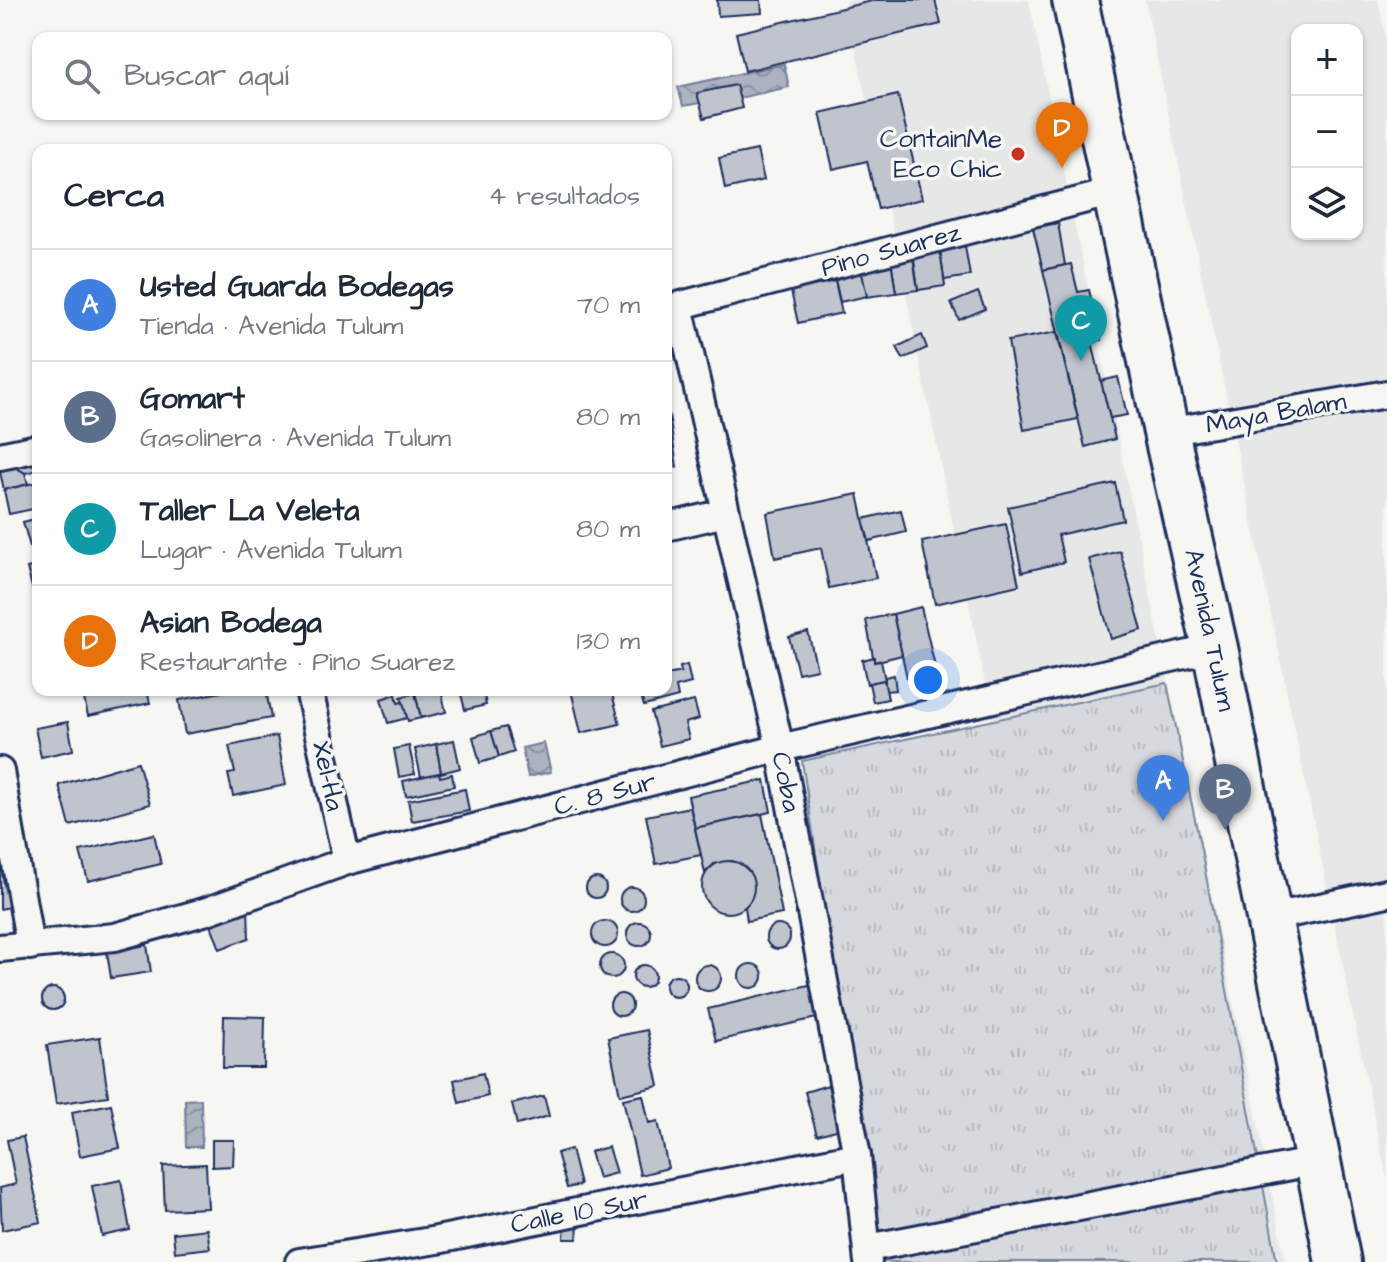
<!DOCTYPE html>
<html lang="es">
<meta charset="utf-8">
<style>
:root{--surface:#fff;--page:#f6f6f7;--text:#1f2937;--muted:#747a83;--line:#e0e1e3;--accent:#c8321e}
body{margin:0;font-family:"Architects Daughter",sans-serif;background:var(--page);color:var(--text)}
.controls{position:absolute;right:24px;top:24px;display:grid;overflow:hidden;border-radius:16px;box-shadow:0 2px 6px #0004}
.controls button{width:72px;height:72px;display:grid;place-items:center;padding:0;border:0;border-bottom:2px solid var(--line);background:var(--surface);color:var(--text);font:40px sans-serif}
.you{position:absolute;left:928px;top:680px;width:28px;height:28px;margin:-20px;border:6px solid #fff;border-radius:50%;background:#1a73e8;box-shadow:0 0 0 12px #1a73e833}
.badge{display:grid;place-items:center;width:52px;height:52px;border-radius:50%;background:var(--accent);color:#fff;font-size:26px;font-weight:700}
.pin{position:absolute;translate:-50% -66px;filter:drop-shadow(0 2px 4px #0008)}
.pin::after{content:'';position:absolute;top:42px;width:28px;height:24px;background:inherit;clip-path:polygon(0 0,100% 0,50% 100%)}
.list{margin:0;padding:0;list-style:none}
h2{display:flex;justify-content:space-between;align-items:center;height:104px;margin:0;padding:0 32px;font-size:34px}
h2 small{font-size:26px;font-weight:400;color:var(--muted)}
.list li{display:grid;grid-template-columns:52px 1fr auto;gap:24px;align-items:center;box-sizing:border-box;height:112px;padding:0 32px;border-top:2px solid var(--line)}
.list b{display:block;font-size:30px;white-space:nowrap}
.list p{margin:0;font-size:26px;white-space:nowrap;color:var(--muted)}
.list em{font-size:26px;font-style:normal;color:var(--muted)}
.icon{flex:none;width:44px;height:44px;fill:none;stroke:currentColor;stroke-width:2;stroke-linecap:round;stroke-linejoin:round}
.map{position:relative;flex:none;width:1387px;height:1262px;overflow:hidden}
.search{position:absolute;background:var(--surface);box-shadow:0 2px 6px #0004;left:32px;top:32px;width:640px;height:88px;display:flex;align-items:center;gap:20px;box-sizing:border-box;padding:0 28px;border-radius:16px;color:var(--muted);font-size:30px}
.panel{position:absolute;background:var(--surface);box-shadow:0 2px 6px #0004;left:32px;top:144px;width:640px;height:552px;border-radius:16px}
.map>svg:first-child{display:block}
</style>
<div class="map">
<svg width="1387" height="1262" viewBox="0 0 1387 1262">
<defs>
<pattern id="grass-tufts" width="24" height="20" patternUnits="userSpaceOnUse" patternTransform="scale(2)"><rect width="24" height="20" fill="#d6d9dd"/><path d="M3 7l-1-3M5 7V3M7 7l1-3M15 17l-1-3M17 17v-4M19 17l1-3" fill="none" stroke="#b7bbc0"/></pattern>
<pattern id="water-waves" width="16" height="10" patternUnits="userSpaceOnUse" patternTransform="scale(2)"><rect width="16" height="10" fill="#abb2c0"/><path d="M0 5q4-4 8 0t8 0" fill="none" stroke="#8a919f"/></pattern>
</defs>
<rect width="100%" height="100%" fill="#f6f6f2"/>
<filter id="ink" filterUnits="userSpaceOnUse"><feTurbulence type="fractalNoise" baseFrequency=".0125" numOctaves="2"/><feDisplacementMap in="SourceGraphic" scale="16" xChannelSelector="R" yChannelSelector="G"/><feConvolveMatrix kernelMatrix="1 2 1 2 8 2 1 2 1" color-interpolation-filters="sRGB"/></filter>
<g filter="url(#ink)">
<!-- built -->
<g fill="#e6e7e7" fill-rule="evenodd">
<polygon points="846,0 1029,0 1286,1262 1103,1262"/>
<path d="M1145,0H1378L1387,44V1180ZM1297,30H1357V234H1297Z"/>
</g>
<!-- grass -->
<polygon fill="url(#grass-tufts)" stroke="#78849e" stroke-width="2" points="1167,683 1202,854 1277,1262 878,1262 802,761"/>
<!-- water -->
<g fill="url(#water-waves)" stroke="#717e99" stroke-width="2">
<polygon points="784,64 789,87 739,98 698,94 700,103 683,106 678,87"/>
<polygon points="544,743 551,772 528,777 522,748"/>
<polygon points="201,1099 202,1147 186,1147 185,1100"/>
</g>
<!-- building -->
<g fill="#c0c4cd" stroke="#1b2f5e" stroke-width="2">
<polygon points="717,0 761,0 762,13 718,16"/>
<polygon points="876,0 935,0 941,24 745,71 736,33"/>
<polygon points="736,85 742,108 704,118 697,93"/>
<polygon points="898,95 922,199 878,209 867,161 833,169 820,113"/>
<polygon points="757,150 764,180 725,189 719,158"/>
<polygon points="1058,223 1065,265 1043,270 1033,228"/>
<polygon points="965,246 970,276 944,280 940,250"/>
<polygon points="940,250 945,286 918,290 913,253"/>
<polygon points="913,257 918,290 896,293 891,260"/>
<polygon points="891,260 896,293 866,297 861,269"/>
<polygon points="1071,264 1078,292 1089,290 1101,340 1092,342 1115,439 1085,447 1043,270"/>
<polygon points="861,269 867,296 840,302 834,275"/>
<polygon points="835,281 842,313 798,323 791,291"/>
<polygon points="978,292 985,309 959,320 951,303"/>
<polygon points="1057,332 1078,419 1024,430 1008,341"/>
<polygon points="922,335 927,348 903,359 897,347"/>
<polygon points="1118,377 1127,415 1110,418 1101,381"/>
<polygon points="669,415 677,467 666,469 666,416"/>
<polygon points="38,455 38,470 25,473 6,462"/>
<polygon points="6,462 25,473 28,484 4,490 0,472"/>
<polygon points="38,482 38,508 9,514 4,490"/>
<polygon points="1115,483 1123,520 1058,535 1064,562 1022,572 1008,507"/>
<polygon points="858,494 876,578 829,588 821,548 775,558 767,513"/>
<polygon points="901,510 906,532 869,541 863,519"/>
<polygon points="38,518 38,556 33,557 23,522"/>
<polygon points="1006,524 1019,585 935,604 922,542"/>
<polygon points="1120,551 1142,630 1111,639 1089,559"/>
<polygon points="38,565 38,603 36,603 27,568"/>
<polygon points="921,607 936,671 907,678 893,614"/>
<polygon points="893,614 902,655 874,662 866,620"/>
<polygon points="808,632 817,669 798,673 789,637"/>
<polygon points="874,657 874,662 881,661 885,680 867,684 862,660"/>
<polygon points="687,665 691,683 676,687 678,697 644,706 639,690 666,690 666,672 667,675 681,672 680,667"/>
<polygon points="894,675 896,690 885,691 885,677"/>
<polygon points="884,680 888,699 873,702 869,683"/>
<polygon points="82,690 147,690 150,703 88,716"/>
<polygon points="232,690 266,690 271,718 185,734 179,700"/>
<polygon points="424,690 441,690 446,712 421,718 415,693"/>
<polygon points="460,690 483,690 486,705 465,710"/>
<polygon points="571,690 611,690 620,724 581,733"/>
<polygon points="415,693 421,718 408,721 401,697"/>
<polygon points="396,694 398,703 403,702 407,718 388,723 381,699"/>
<polygon points="694,701 699,719 685,723 689,739 660,746 651,712"/>
<polygon points="68,722 73,750 41,757 35,728"/>
<polygon points="506,727 514,752 499,757 491,731"/>
<polygon points="491,731 499,757 480,763 473,737"/>
<polygon points="277,736 286,785 233,796 228,774 235,773 229,746"/>
<polygon points="454,740 460,768 441,773 436,744"/>
<polygon points="436,744 441,773 421,777 415,749"/>
<polygon points="409,746 415,774 399,777 394,749"/>
<polygon points="138,762 150,804 70,826 59,785"/>
<polygon points="439,773 440,777 452,774 454,786 406,796 403,781"/>
<polygon points="765,780 771,812 695,828 688,796"/>
<polygon points="465,789 469,811 412,821 408,800"/>
<polygon points="690,807 701,855 656,864 646,816"/>
<polygon points="762,814 782,914 747,921 745,907 753,893 752,877 741,864 732,861 714,864 705,873 695,828"/>
<polygon points="154,834 161,864 88,881 80,851"/>
<polygon points="0,849 10,907 0,909"/>
<circle cx="728" cy="887" r="26"/>
<circle cx="596" cy="888" r="10"/>
<circle cx="632" cy="899" r="12"/>
<polygon points="248,907 249,938 220,949 210,922"/>
<circle cx="605" cy="934" r="13"/>
<circle cx="639" cy="934" r="12"/>
<circle cx="778" cy="937" r="12"/>
<polygon points="147,945 151,972 111,978 107,952"/>
<circle cx="612" cy="966" r="12"/>
<circle cx="751" cy="976" r="12"/>
<circle cx="644" cy="976" r="11"/>
<circle cx="708" cy="978" r="13"/>
<circle cx="676" cy="986" r="11"/>
<polygon points="813,984 821,1017 716,1041 708,1009"/>
<circle cx="53" cy="999" r="11"/>
<circle cx="621" cy="1005" r="11"/>
<polygon points="224,1016 265,1017 264,1068 223,1068"/>
<polygon points="647,1030 659,1086 620,1095 608,1038"/>
<polygon points="100,1037 108,1096 56,1104 47,1045"/>
<polygon points="483,1073 488,1096 459,1103 454,1080"/>
<polygon points="828,1085 840,1129 817,1135 805,1092"/>
<polygon points="643,1095 649,1123 658,1121 668,1168 640,1175 623,1099"/>
<polygon points="544,1096 549,1116 517,1125 512,1104"/>
<polygon points="111,1104 120,1148 80,1156 72,1112"/>
<polygon points="23,1137 41,1222 2,1230 0,1188 16,1184 7,1140"/>
<polygon points="212,1140 234,1140 233,1166 212,1167"/>
<polygon points="608,1147 616,1173 598,1178 590,1152"/>
<polygon points="571,1149 580,1185 567,1188 557,1153"/>
<polygon points="206,1164 208,1208 165,1210 163,1166"/>
<polygon points="121,1180 130,1230 102,1236 92,1186"/>
<polygon points="565,1223 578,1224 577,1239 564,1239"/>
<polygon points="207,1229 210,1248 175,1252 173,1233"/>
</g>
<g fill="none" stroke-linecap="round" stroke-linejoin="round">
<!-- street casing -->
<g stroke="#1b2f5e" stroke-width="32">
<g id="street">
<polyline points="679,306 780,748 857,1156 868,1262"/>
<polyline points="666,309 1117,191"/>
<polyline points="1166,432 1387,394"/>
<polyline points="0,456 38,448"/>
<polyline points="666,527 725,513"/>
<polyline points="309,690 347,861"/>
<polyline points="0,771 30,946"/>
<polyline points="1268,918 1387,893"/>
<polyline points="0,948 115,937 207,911 347,861 780,748 1215,648"/>
<polyline points="868,1248 1317,1161"/>
<polyline points="299,1262 437,1240 857,1156"/>
</g>
</g>
<!-- highway casing -->
<g stroke="#1b2f5e" stroke-width="50">
<polyline id="highway" points="1075,0 1166,432 1215,648 1338,1262"/>
</g>
<!-- street -->
<use href="#street" stroke="#f6f6f2" stroke-width="26"/>
<!-- highway -->
<use href="#highway" stroke="#f6f6f2" stroke-width="44"/>
</g>
</g>
<!-- markers -->
<circle fill="#c8321e" stroke="#f6f6f2" stroke-width="3" cx="1018" cy="154" r="8"/>
<g text-anchor="middle" dominant-baseline="central" stroke-width="7" stroke-linejoin="round" paint-order="stroke">
<!-- poi labels -->
<g font-size="26" fill="#1b2f5e" stroke="#f6f6f2" text-anchor="end">
<text x="1002" y="139">ContainMe<tspan x="1002" dy="30">Eco Chic</tspan></text>
</g>
<!-- street labels -->
<g font-size="26" fill="#1b2f5e" stroke="#f6f6f2">
<text transform="translate(891 250) rotate(-15)">Pino Suarez</text>
<text transform="translate(1276 413) rotate(-10)">Maya Balam</text>
<text transform="translate(1210 630) rotate(78)">Avenida Tulum</text>
<text transform="translate(328 776) rotate(78)">Xel-Ha</text>
<text transform="translate(786 782) rotate(79)">Coba</text>
<text transform="translate(605 794) rotate(-15)">C. 8 Sur</text>
<text transform="translate(579 1212) rotate(-11)">Calle 10 Sur</text>
</g>
</g>
</svg>
<div class="controls">
<button>+</button>
<button>−</button>
<button><svg class="icon" aria-label="layers" viewBox="0 0 24 24"><path d="M12 4l9 5-9 5-9-5zM3 14l9 5 9-5"/></svg></button>
</div>
<div class="you"></div>
<div class="pin badge" style="left:1163px;top:821px;background:#3f7fe0">A</div>
<div class="pin badge" style="left:1225px;top:830px;background:#5c6f8a">B</div>
<div class="pin badge" style="left:1081px;top:361px;background:#0f9aa8">C</div>
<div class="pin badge" style="left:1062px;top:168px;background:#e8710a">D</div>
<div class="search"><svg class="icon" aria-label="search" viewBox="0 0 24 24"><circle cx="10" cy="10" r="6"/><path d="M15 15l6 6"/></svg>Buscar aquí</div>
<section class="panel">
<h2>Cerca<small>4 resultados</small></h2>
<ul class="list">
<li><span class="badge" style="background:#3f7fe0">A</span><div><b>Usted Guarda Bodegas</b><p>Tienda · Avenida Tulum</p></div><em>70 m</em></li>
<li><span class="badge" style="background:#5c6f8a">B</span><div><b>Gomart</b><p>Gasolinera · Avenida Tulum</p></div><em>80 m</em></li>
<li><span class="badge" style="background:#0f9aa8">C</span><div><b>Taller La Veleta</b><p>Lugar · Avenida Tulum</p></div><em>80 m</em></li>
<li><span class="badge" style="background:#e8710a">D</span><div><b>Asian Bodega</b><p>Restaurante · Pino Suarez</p></div><em>130 m</em></li>
</ul>
</section>
</div>
